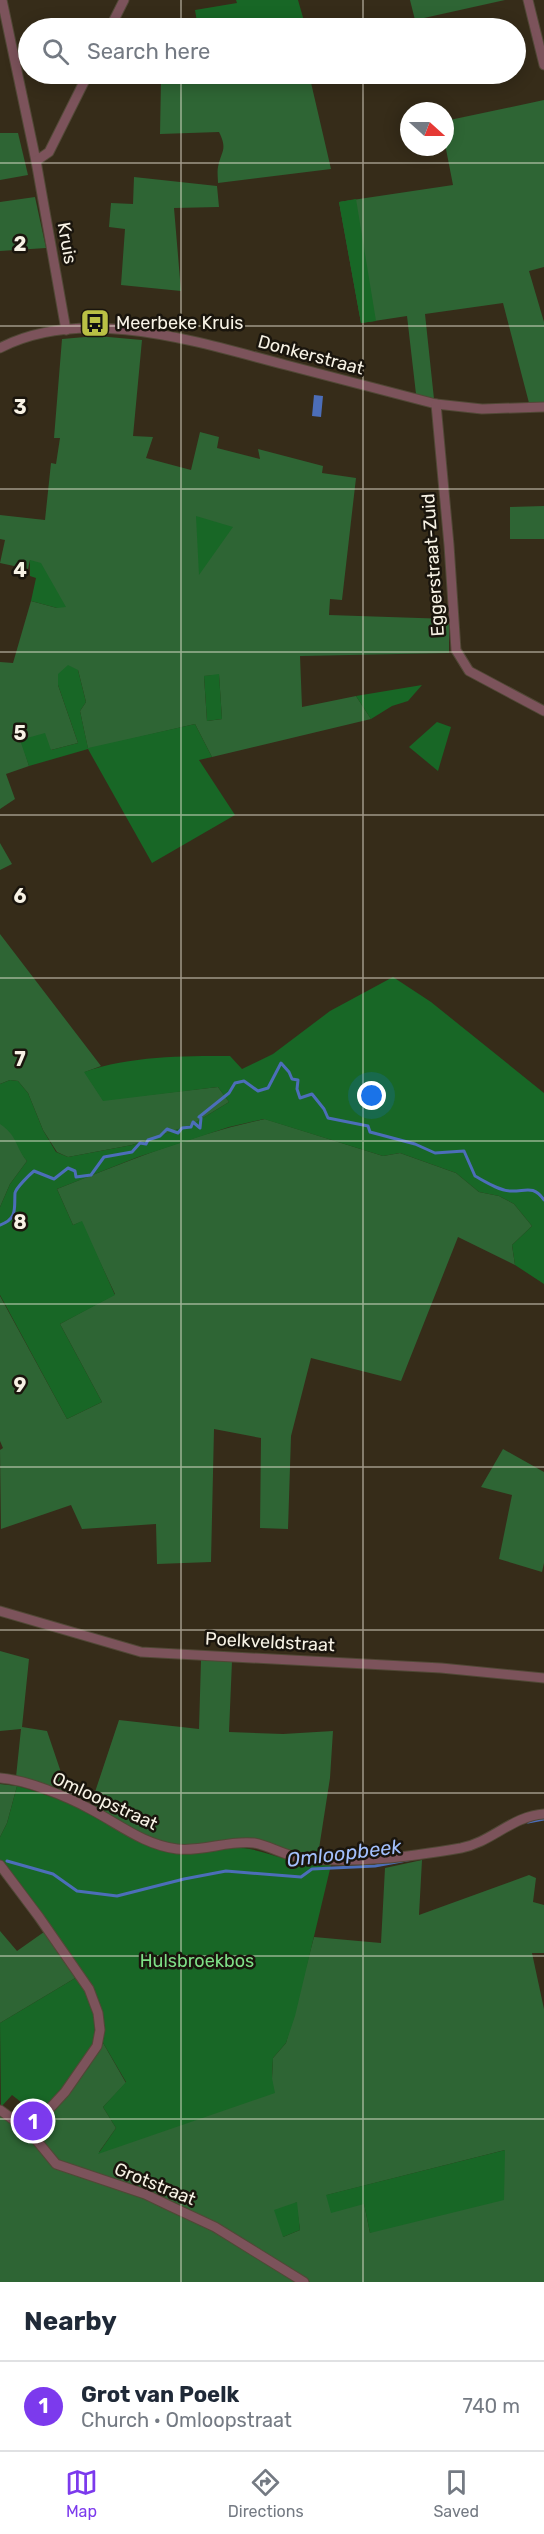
<!DOCTYPE html>
<meta charset="utf-8">
<style>
:root{--surface:#fff;--page:#f2f2f3;--text:#1f2937;--muted:#747a83;--line:#e0e1e3;--accent:#7c3aed}
body{margin:0;font-family:Rubik,sans-serif;background:var(--page);color:var(--text)}
.compass{position:absolute;left:400px;top:102px;width:54px;height:54px;border-radius:50%;background:var(--surface);box-shadow:0 3px 15px #0003;rotate:111deg}
.you{position:absolute;left:372px;top:1096px;width:21px;height:21px;margin:-15px;border:4px solid #fff;border-radius:50%;background:#1a73e8;box-shadow:0 0 0 9px #1a73e833}
.badge{display:grid;place-items:center;width:39px;height:39px;border-radius:50%;background:var(--accent);color:#fff;font-size:20px;font-weight:700}
.pin{position:absolute;translate:-50% -50%;border:3px solid #fff;box-shadow:0 2px 6px #0006}
.list{margin:0;padding:0;list-style:none}
h2{display:flex;justify-content:space-between;align-items:center;height:78px;margin:0;padding:0 24px;font-size:26px}
h2 small{font-size:20px;font-weight:400;color:var(--muted)}
.list li{display:grid;grid-template-columns:39px 1fr auto;gap:18px;align-items:center;box-sizing:border-box;height:90px;padding:0 24px;border-top:2px solid var(--line)}
.list b{display:block;font-size:22px;white-space:nowrap}
.list p{margin:0;font-size:20px;white-space:nowrap;color:var(--muted)}
.list em{font-size:20px;font-style:normal;color:var(--muted)}
.icon{flex:none;width:33px;height:33px;fill:none;stroke:currentColor;stroke-width:2;stroke-linecap:round;stroke-linejoin:round}
.map{position:relative;flex:none;width:544px;height:2282px;overflow:hidden}
.search{position:absolute;background:var(--surface);box-shadow:0 3px 15px #0003;left:18px;right:18px;top:18px;height:66px;display:flex;align-items:center;gap:15px;box-sizing:border-box;padding:0 21px;border-radius:33px;color:var(--muted);font-size:22px}
.sheet{height:168px;background:var(--surface)}
nav{display:flex;justify-content:space-around;align-items:center;box-sizing:border-box;height:84px;border-top:2px solid var(--line);background:var(--surface);font-size:16px;color:var(--muted)}
nav a{display:grid;justify-items:center;gap:3px}
nav .on{color:var(--accent)}
.map>svg:first-child{display:block}
</style>
<div class="map">
<svg width="544" height="2282" viewBox="0 0 544 2282">
<rect width="100%" height="100%" fill="#362c19"/>
<!-- green -->
<g fill="#2e6534" fill-rule="evenodd">
<polygon points="410,0 505,0 415,20"/>
<path d="M241,74H309L331,169L218,183C218,178 217,172 218,167C221,151 228,150 219,132L160,134L161,79Z"/>
<polygon points="544,100 544,267 529,271 544,322 544,402 529,403 503,303 425,314 434,399 416,394 407,316 361,323 339,202 453,185 445,144 445,121"/>
<polygon points="0,133 18,133 28,175 0,180"/>
<polygon points="134,177 217,186 219,207 174,208 181,291 121,285 125,229 109,227 111,203 133,204"/>
<polygon points="35,197 46,248 0,251 0,202"/>
<path d="M97,336L142,340L133,436L153,437L146,458L191,470L200,432L219,437L217,448L260,459L258,449L323,466L322,473L356,478L342,600L330,599L329,615L449,619V653L300,656L302,707L356,696L371,719L212,757L195,724L88,749L80,711L86,702L78,670L58,685L78,743L51,750L21,740L29,766L6,774L15,799L0,809V662L13,663L31,601L57,608L30,560L28,569L0,563L5,540L0,539V515L45,520L51,463L56,464L60,438H54L62,339ZM219,675L222,719L207,721L204,676Z"/>
<polygon points="544,506 544,539 510,539 510,507"/>
<polygon points="0,843 12,864 0,870"/>
<polygon points="0,934 101,1066 85,1072 103,1100 218,1087 229,1102 193,1124 132,1145 68,1157 57,1152 43,1130 28,1093 18,1081 10,1080 0,1084"/>
<path d="M265,1119L383,1156L400,1153L456,1173L479,1192L499,1196L514,1204L532,1226L512,1245L515,1265L458,1237L401,1381L311,1358L291,1436L288,1529L260,1528L261,1438L214,1429L211,1562L157,1564L156,1524L82,1529L71,1505L1,1529L0,1450L3,1448L0,1441V1296L67,1419L102,1402L60,1324L115,1294L81,1222L73,1225L57,1189C125,1162 193,1134 265,1119Z"/>
<path d="M0,1123C4,1126 10,1129 13,1133C20,1142 19,1152 27,1161L10,1184L0,1207Z"/>
<polygon points="503,1449 544,1472 544,1563 542,1572 499,1559 512,1495 481,1487"/>
<polygon points="0,1651 29,1659 22,1727 47,1731 67,1790 64,1795 16,1777 21,1729 0,1731"/>
<polygon points="201,1660 232,1661 229,1732 283,1734 333,1731 330,1778 318,1855 294,1853 272,1844 168,1844 146,1837 90,1807 119,1720 199,1729"/>
<polygon points="0,1784 17,1786 7,1823 0,1837"/>
<path d="M422,1860L419,1915L529,1875L536,1878L533,1902L544,1905V1953H532L544,2009V2282H310L224,2228L59,2161L40,2139L38,2131L43,2123L89,2067L102,2041L126,2083L103,2107L116,2128L99,2152L272,2078L273,2058L286,2043L314,1937L381,1943L385,1868ZM505,2150L370,2233L364,2203L327,2195ZM296,2202L300,2230L283,2237Z"/>
<polygon points="0,1931 17,1951 44,1932 77,1977 0,2023"/>
<polygon points="0,2114 25,2132 48,2162 56,2168 139,2196 211,2229 296,2282 0,2282"/>
</g>
<!-- forest -->
<g fill="#186726">
<polygon points="236,0 298,0 306,28 195,28 198,28 195,10 237,3"/>
<polygon points="160,74 241,74 161,79"/>
<polygon points="356,199 376,321 361,323 339,202"/>
<polygon points="196,516 233,527 199,575"/>
<polygon points="30,560 41,563 66,607 57,608 31,601 36,578 30,576"/>
<polygon points="68,665 78,670 86,702 80,711 88,748 195,724 212,757 199,760 235,815 152,863 88,749 29,766 20,740 45,733 51,750 78,743 58,685 58,674"/>
<polygon points="219,674 222,719 207,721 204,676"/>
<polygon points="422,685 408,701 392,706 371,719 356,696"/>
<polygon points="437,722 451,727 438,771 409,747"/>
<path d="M393,977L431,1002L544,1093V1284L515,1265L512,1245L532,1226L514,1204L499,1196L479,1192L456,1173L400,1153L383,1156L264,1119L229,1127L138,1157L57,1189L73,1225L82,1221L115,1295L60,1324L102,1402L67,1419L0,1295V1207L10,1184L27,1161C15,1147 18,1136 0,1124V1084L10,1080L18,1081L28,1093L43,1130L56,1152L68,1157L132,1145L193,1124L229,1102L218,1087L103,1101L84,1072C130,1056 182,1056 230,1056L242,1069L273,1054L330,1011Z"/>
<path d="M17,1786C43,1793 70,1803 94,1816C118,1830 141,1844 169,1851C198,1859 216,1845 241,1848C257,1849 270,1855 286,1859C300,1863 316,1864 331,1865L295,2016L286,2043L273,2058L272,2078L275,2093L98,2154L116,2128L103,2107L126,2082L102,2041L103,2019L94,1989L0,1862V1837L7,1823Z"/>
<path d="M77,1977C118,2041 81,2067 39,2116L12,2095L1,2107L0,2023Z"/>
<polygon points="505,2150 504,2200 370,2233 364,2204 331,2213 326,2195"/>
<polygon points="297,2202 300,2230 283,2237 274,2210"/>
</g>
<!-- water -->
<polygon fill="#4c6eb9" points="314,395 323,396 321,417 312,416"/>
<g fill="none" stroke-linecap="round" stroke-linejoin="round">
<!-- stream -->
<g stroke="#4c6eb9" stroke-width="3">
<path d="M0,1225C18,1219 14,1208 15,1193C16,1188 29,1175 34,1171L54,1179L68,1168L75,1171L76,1177L91,1175L104,1157L132,1152L140,1143L146,1144L148,1140L160,1136L167,1129L178,1133L182,1128L191,1127L193,1122L200,1128L201,1118L199,1117L229,1093L235,1083L244,1081L258,1091L268,1088L281,1063L289,1072L292,1079L298,1080L297,1089L300,1098L312,1094L324,1109L328,1118L368,1126L370,1132L415,1144L435,1153L464,1151L475,1176C486,1182 498,1190 510,1191C525,1192 533,1184 544,1200"/>
<polyline points="528,1822 544,1819"/>
<polyline points="7,1861 53,1874 77,1891 117,1896 184,1879 226,1871 301,1877 312,1869 375,1866 412,1859"/>
</g>
<!-- minor casing -->
<g stroke="#514836" stroke-width="11">
<g id="minor">
<polyline points="2,0 36,161 66,330"/>
<polyline points="528,0 544,65"/>
<polyline points="110,28 124,0"/>
<polyline points="36,161 49,152 88,74"/>
<path d="M0,348C84,304 200,343 286,365C336,378 386,391 436,404L482,409L544,407"/>
<polyline points="436,404 449,545 456,650 469,671 544,711"/>
<polyline points="0,1611 141,1652 441,1668 544,1678"/>
<path d="M0,1778C27,1780 66,1796 90,1809C119,1824 144,1845 177,1849C203,1852 228,1840 254,1843C271,1846 285,1856 302,1858C356,1864 408,1857 461,1848C492,1842 512,1816 544,1814"/>
<polyline points="0,1865 39,1917 89,1989 98,2013 100,2030 97,2046 65,2092 29,2131"/>
<polyline points="0,2110 29,2131 56,2164 145,2194 170,2206 215,2227 304,2282"/>
</g>
</g>
<!-- minor -->
<use href="#minor" stroke="#7c535b" stroke-width="9"/>
</g>
<!-- grid -->
<path fill="none" stroke="#f7f2e5" stroke-width="1.5" stroke-opacity="0.55" d="M181,0V28M363,0V28M181,74V2282M363,74V2282M0,163H544M0,326H544M0,489H544M0,652H544M0,815H544M0,978H544M0,1141H544M0,1304H544M0,1467H544M0,1630H544M0,1793H544M0,1956H544M0,2119H544"/>
<!-- icons -->
<defs>
<g id="bus-square" transform="scale(1.5)"><rect x="-9" y="-9" width="18" height="18" rx="4" fill="#bac045" stroke="#1a150d"/><path d="M-5-6H5V4H4V6H2V4H-2V6H-4V4H-5ZM-3.5-4V0h7V-4ZM-3.5 1.2v1.5H-2V1.2ZM2 1.2v1.5H3.5V1.2Z" fill="#111"/></g>
</defs>
<g fill-rule="evenodd">
<use href="#bus-square" x="95" y="323"/>
</g>
<g text-anchor="middle" dominant-baseline="central" stroke-width="5" stroke-linejoin="round" paint-order="stroke">
<!-- street labels -->
<g font-size="18" fill="#f7f2e5" stroke="#1a150d">
<text transform="translate(67 243) rotate(80)">Kruis</text>
<text transform="translate(311 355) rotate(15)">Donkerstraat</text>
<text transform="translate(433 565) rotate(-94)">Eggerstraat-Zuid</text>
<text transform="translate(270 1642) rotate(3)">Poelkveldstraat</text>
<text transform="translate(105 1801) rotate(25)">Omloopstraat</text>
<text transform="translate(155 2184) rotate(22)">Grotstraat</text>
</g>
<!-- poi labels -->
<g font-size="18" fill="#f7f2e5" stroke="#1a150d" text-anchor="start">
<text x="116" y="323">Meerbeke Kruis</text>
</g>
<!-- park labels -->
<g font-size="18" fill="#7edf86" stroke="#1a150d">
<text x="197" y="1961">Hulsbroekbos</text>
</g>
<!-- water labels -->
<g font-size="20" font-style="italic" fill="#a3c0fd" stroke="#1a150d">
<text transform="translate(344 1853) rotate(-7)">Omloopbeek</text>
</g>
</g>
<g font-size="20" text-anchor="middle" font-weight="bold" fill="#f7f2e5" stroke="#1a150d" stroke-width="5" stroke-linejoin="round" paint-order="stroke">
<text x="20" y="251">2</text>
<text x="20" y="414">3</text>
<text x="20" y="577">4</text>
<text x="20" y="740">5</text>
<text x="20" y="903">6</text>
<text x="20" y="1066">7</text>
<text x="20" y="1229">8</text>
<text x="20" y="1392">9</text>
</g>
</svg>
<svg class="compass" viewBox="-18 -18 36 36"><path d="M0-13l5 13h-10z" fill="#e53935"/><path d="M0 13l5-13h-10z" fill="#747a83"/></svg>
<div class="you"></div>
<div class="pin badge" style="left:33px;top:2121px">1</div>
<div class="search"><svg class="icon" aria-label="search" viewBox="0 0 24 24"><circle cx="10" cy="10" r="6"/><path d="M15 15l6 6"/></svg>Search here</div>
</div>
<section class="sheet">
<h2>Nearby<small></small></h2>
<ul class="list">
<li><span class="badge">1</span><div><b>Grot van Poelk</b><p>Church · Omloopstraat</p></div><em>740 m</em></li>
</ul>
</section>
<nav>
<a class="on"><svg class="icon" aria-label="map" viewBox="0 0 24 24"><path d="M3 6l6-2 6 2 6-2v14l-6 2-6-2-6 2zM9 4v14M15 6v14"/></svg>Map</a>
<a><svg class="icon" aria-label="directions" viewBox="0 0 24 24"><path d="M12 3l9 9-9 9-9-9zM9 14v-3h6M13 9l2 2-2 2"/></svg>Directions</a>
<a><svg class="icon" aria-label="saved" viewBox="0 0 24 24"><path d="M7 4h10v16l-5-4-5 4z"/></svg>Saved</a>
</nav>
